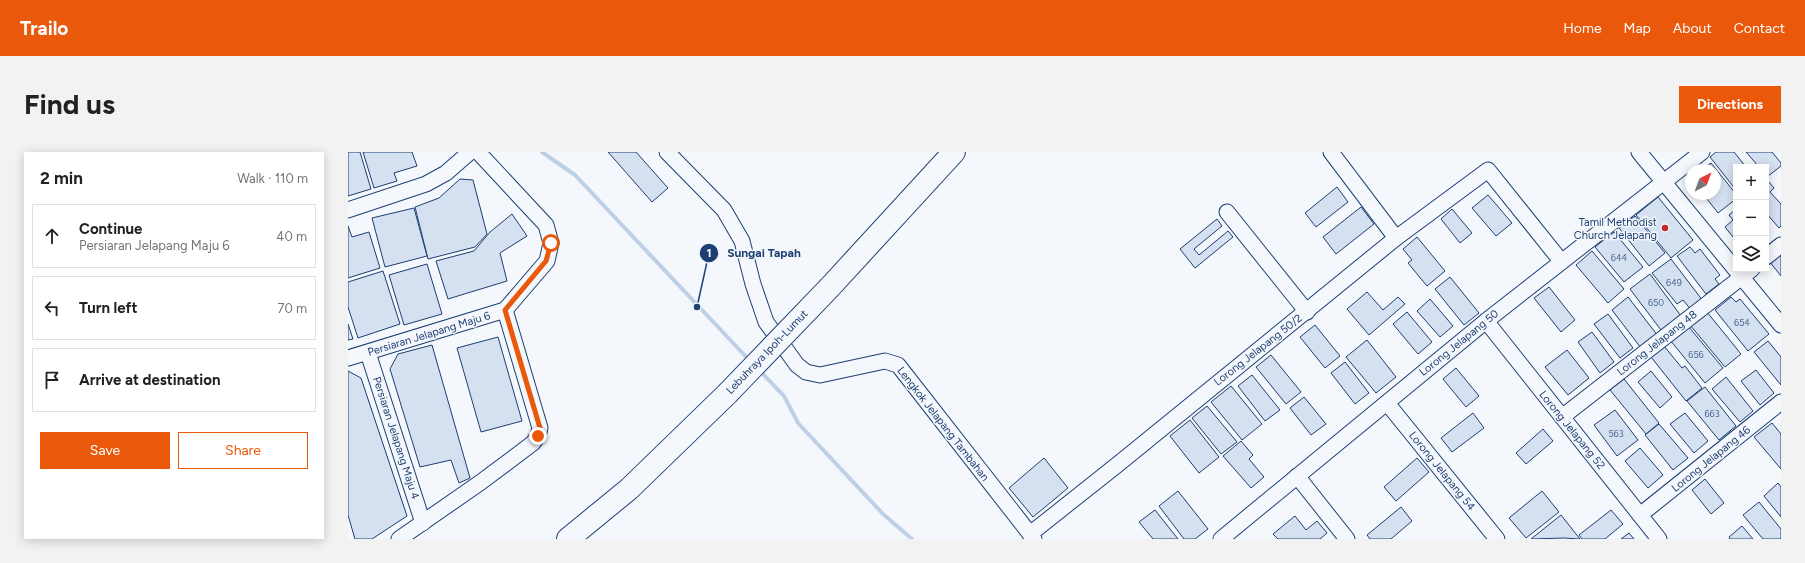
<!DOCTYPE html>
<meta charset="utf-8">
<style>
:root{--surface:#fff;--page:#f2f2f2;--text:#202124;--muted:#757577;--line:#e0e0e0;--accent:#ea580c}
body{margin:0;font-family:Figtree,sans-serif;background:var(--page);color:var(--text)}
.controls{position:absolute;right:12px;top:12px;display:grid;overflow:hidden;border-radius:0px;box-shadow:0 2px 10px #0003}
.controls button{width:36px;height:36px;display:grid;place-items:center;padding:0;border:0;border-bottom:1px solid var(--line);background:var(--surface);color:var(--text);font:20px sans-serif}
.compass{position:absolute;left:1337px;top:12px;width:36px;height:36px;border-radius:50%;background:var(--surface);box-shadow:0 2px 10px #0003;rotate:41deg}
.stop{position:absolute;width:12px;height:12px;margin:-9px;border:3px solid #ea580c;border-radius:50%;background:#fff}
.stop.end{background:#ea580c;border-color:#fff;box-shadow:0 1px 4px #0008}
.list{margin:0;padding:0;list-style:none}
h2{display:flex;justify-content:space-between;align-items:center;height:52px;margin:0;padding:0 16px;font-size:17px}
h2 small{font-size:13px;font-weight:400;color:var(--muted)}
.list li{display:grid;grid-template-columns:26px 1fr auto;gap:12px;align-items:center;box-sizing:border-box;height:64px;margin:0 8px 8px;padding:0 8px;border:1px solid var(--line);border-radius:0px}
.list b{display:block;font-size:15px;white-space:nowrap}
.list p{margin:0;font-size:13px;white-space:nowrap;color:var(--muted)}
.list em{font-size:13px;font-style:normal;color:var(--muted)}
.actions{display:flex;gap:8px;padding:12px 16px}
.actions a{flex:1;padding:9px 0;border:1px solid var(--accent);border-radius:0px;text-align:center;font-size:14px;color:var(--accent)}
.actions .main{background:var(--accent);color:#fff}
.icon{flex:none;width:22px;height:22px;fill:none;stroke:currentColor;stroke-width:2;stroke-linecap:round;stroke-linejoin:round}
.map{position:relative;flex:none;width:1433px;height:387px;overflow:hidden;border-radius:0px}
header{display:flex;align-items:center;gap:24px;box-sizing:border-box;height:56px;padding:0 20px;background:var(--accent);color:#fff}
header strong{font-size:19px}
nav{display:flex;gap:22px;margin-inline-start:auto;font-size:14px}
.intro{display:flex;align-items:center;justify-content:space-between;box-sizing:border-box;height:96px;padding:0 24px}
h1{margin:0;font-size:28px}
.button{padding:10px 18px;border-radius:0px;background:var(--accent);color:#fff;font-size:14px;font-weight:700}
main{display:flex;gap:24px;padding:0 24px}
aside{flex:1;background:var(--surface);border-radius:0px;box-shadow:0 2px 10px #0003}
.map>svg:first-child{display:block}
</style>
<header>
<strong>Trailo</strong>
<nav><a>Home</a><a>Map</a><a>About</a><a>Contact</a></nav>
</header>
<div class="intro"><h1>Find us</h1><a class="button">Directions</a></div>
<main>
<aside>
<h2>2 min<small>Walk · 110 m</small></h2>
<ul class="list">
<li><svg class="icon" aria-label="ahead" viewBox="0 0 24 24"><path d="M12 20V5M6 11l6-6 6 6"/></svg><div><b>Continue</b><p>Persiaran Jelapang Maju 6</p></div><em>40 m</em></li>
<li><svg class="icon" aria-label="left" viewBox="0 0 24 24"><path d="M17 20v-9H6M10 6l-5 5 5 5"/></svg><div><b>Turn left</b></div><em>70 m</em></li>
<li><svg class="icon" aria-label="arrive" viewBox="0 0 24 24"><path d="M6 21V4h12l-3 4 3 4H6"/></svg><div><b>Arrive at destination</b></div></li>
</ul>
<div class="actions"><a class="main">Save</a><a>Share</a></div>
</aside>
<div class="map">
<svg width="1433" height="387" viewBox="0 0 1433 387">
<rect width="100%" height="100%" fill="#f4f7fb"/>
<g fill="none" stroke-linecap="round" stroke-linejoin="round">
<!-- stream -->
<g stroke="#bed0e5" stroke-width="4">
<polyline points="194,0 227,23 402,209"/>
<polyline points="411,218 436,244 450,271 535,362 564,387"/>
</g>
</g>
<!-- building -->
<g fill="#d5e0f0" stroke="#1d3f73">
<polygon points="0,0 12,0 23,37 0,44"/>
<polygon points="15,0 64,0 69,14 46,21 49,29 26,36"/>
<polygon points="260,0 288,0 320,36 304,50"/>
<polygon points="1368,0 1386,0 1398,15 1388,15 1388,38 1362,5"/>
<polygon points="1398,0 1424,0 1433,11 1433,14 1419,25 1418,15 1411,15"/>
<polygon points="1363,11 1388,42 1388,47 1370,61 1355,42 1367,42 1367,18 1354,18"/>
<polygon points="112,27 125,28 139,82 127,95 80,107 67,55 91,46"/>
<polygon points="1421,30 1426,36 1422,40 1433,52 1433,74 1431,76 1418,61 1418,33"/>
<polygon points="989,35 1000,50 968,75 957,61"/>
<polygon points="1140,43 1164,71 1148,84 1124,56"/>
<polygon points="1310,45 1345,88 1323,106 1288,63"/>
<polygon points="1013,55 1026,72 988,102 975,85"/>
<polygon points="66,56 79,104 37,115 24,66"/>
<polygon points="1104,57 1124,81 1112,91 1093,67"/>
<polygon points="1388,57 1388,82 1385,85 1377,75 1385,68 1381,63"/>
<polygon points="164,62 179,84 152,101 159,129 100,147 88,109 126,99 142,80"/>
<polygon points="1287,64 1317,101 1301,114 1271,76"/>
<polygon points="869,67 874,74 846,97 851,103 880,79 885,85 847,116 832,97"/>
<polygon points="0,74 4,85 21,80 32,116 0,126"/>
<polygon points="1266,80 1295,115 1276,130 1247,95"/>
<polygon points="1069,85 1097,119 1079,134 1060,111 1064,108 1055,97"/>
<polygon points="1342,95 1347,101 1352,97 1372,123 1367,127 1371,132 1358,142 1329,104"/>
<polygon points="1244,99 1276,137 1260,151 1228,113"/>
<polygon points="1433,99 1433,124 1421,109"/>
<polygon points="1323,107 1355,149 1344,159 1335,148 1329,152 1304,121"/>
<polygon points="79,112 94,162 56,173 41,123"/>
<polygon points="35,119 52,172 10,186 0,155 0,130"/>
<polygon points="1302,122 1333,164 1313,178 1282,137"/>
<polygon points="1102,125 1131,161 1116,173 1087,137"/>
<polygon points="1201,135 1227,168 1213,180 1186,146"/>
<polygon points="1019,140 1035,158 1050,145 1057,152 1021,183 999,157"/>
<polygon points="1280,145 1310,184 1293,196 1264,158"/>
<polygon points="1383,145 1388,150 1392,147 1421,182 1400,199 1367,158"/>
<polygon points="1082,147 1105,174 1092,185 1069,159"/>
<polygon points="1059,160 1084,190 1070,202 1045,172"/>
<polygon points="1359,160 1393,202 1377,215 1342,173"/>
<polygon points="1260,162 1285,196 1272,206 1246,172"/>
<polygon points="0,172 5,187 0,188"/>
<polygon points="967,173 992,204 977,216 952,185"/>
<polygon points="1340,174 1375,216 1357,231 1322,188"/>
<polygon points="1244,180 1266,210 1252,221 1230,190"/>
<polygon points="150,185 174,269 133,280 109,196"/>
<polygon points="1019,188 1048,225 1028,241 998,205"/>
<polygon points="1420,189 1433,205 1433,233 1406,200"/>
<polygon points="84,193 122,326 111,331 103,308 72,315 42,217 50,202"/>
<polygon points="1316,194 1334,216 1337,214 1354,236 1338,249 1303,205"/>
<polygon points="1219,198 1241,226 1220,243 1197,215"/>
<polygon points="923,203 953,240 938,252 908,215"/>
<polygon points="997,210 1021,241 1007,252 983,221"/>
<polygon points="1108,216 1131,244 1118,255 1095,227"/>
<polygon points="1408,218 1426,241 1412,253 1393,229"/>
<polygon points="0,219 13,226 59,364 24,387 7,387 0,363"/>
<polygon points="1303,219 1324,245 1312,256 1290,230"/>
<polygon points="904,223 932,258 917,269 890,234"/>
<polygon points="1378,225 1405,259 1392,270 1364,237"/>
<polygon points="1276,227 1311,271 1298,282 1262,238"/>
<polygon points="883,234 914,272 894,288 863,250"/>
<polygon points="1357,235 1388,274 1371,288 1339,249"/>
<polygon points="956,245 978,272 963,283 942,256"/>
<polygon points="859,254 889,290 873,302 844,266"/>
<polygon points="1267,258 1290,288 1269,304 1246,273"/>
<polygon points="1125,261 1136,276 1104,300 1093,286"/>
<polygon points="1337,261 1360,289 1346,301 1322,272"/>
<polygon points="842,268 871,305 851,321 822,284"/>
<polygon points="1424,271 1433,282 1433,317 1406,285"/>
<polygon points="1311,272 1340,306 1325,318 1297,283"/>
<polygon points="1195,277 1205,289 1178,312 1168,301"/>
<polygon points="893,289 905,303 901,307 916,325 903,336 875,304"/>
<polygon points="1292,296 1315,323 1300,336 1277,309"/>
<polygon points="696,306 720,336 685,365 661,336"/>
<polygon points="1069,306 1081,320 1048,349 1036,335"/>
<polygon points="1357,327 1376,351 1363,362 1344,338"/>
<polygon points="1430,331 1433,335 1433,365 1416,344"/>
<polygon points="830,339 860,377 847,387 836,387 811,354"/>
<polygon points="1194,339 1211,360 1178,386 1161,366"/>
<polygon points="1411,350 1433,377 1433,387 1415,387 1395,363"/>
<polygon points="1053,355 1064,369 1043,387 1022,387 1019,383"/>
<polygon points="807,358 830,387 805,387 791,370"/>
<polygon points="1263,358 1275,372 1257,387 1234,387 1231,383"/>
<polygon points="1213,363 1232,387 1216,386 1183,387"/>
<polygon points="947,364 958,378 969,369 979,381 972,387 930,387 925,382"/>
<polygon points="1394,374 1405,387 1382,387 1381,385"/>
<polygon points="1281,381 1286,387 1273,387"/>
</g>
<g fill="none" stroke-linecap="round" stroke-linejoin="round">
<!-- minor casing -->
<g stroke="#1d3f73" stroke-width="17">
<g id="minor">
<polyline points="319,0 376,58 394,89 405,132 418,170 449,213 458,220 472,223 537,209 550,213 686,387"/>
<polyline points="983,0 1048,86"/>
<polyline points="1291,0 1433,173"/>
<polyline points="0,58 78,32 98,21 122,0"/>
<polyline points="879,60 959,160"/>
<polyline points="1418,105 1433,93"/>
<polyline points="1138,169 1311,387"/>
<polyline points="20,201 75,371"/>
<polyline points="0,206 157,158 199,109 203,91 198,73 130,0"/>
<polyline points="1039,251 1149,387"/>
<polyline points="1214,265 1404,117"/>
<polyline points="949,324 999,387"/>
<polyline points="1292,363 1433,250"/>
<polyline points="682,382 769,313 1048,86 1140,18 1213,109"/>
<polyline points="51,387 133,330 185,291 190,284 192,276 157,158"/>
<polyline points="873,387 1138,169 1354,0"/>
</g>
</g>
<!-- highway casing -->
<g stroke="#1d3f73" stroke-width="24">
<g id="highway">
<polyline points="482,135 606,0"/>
<polyline points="220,387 281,337 379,242"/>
</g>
</g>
<!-- minor -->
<use href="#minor" stroke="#f4f7fb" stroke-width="15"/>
<!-- highway -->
<use href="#highway" stroke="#f4f7fb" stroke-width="22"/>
<!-- highway-bridge casing -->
<g stroke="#1d3f73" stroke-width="24" stroke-linecap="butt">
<polyline id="highway-bridge" points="379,242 482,135"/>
</g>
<!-- highway-bridge -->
<use href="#highway-bridge" stroke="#f4f7fb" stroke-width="22"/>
</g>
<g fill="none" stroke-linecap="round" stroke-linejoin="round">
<!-- route -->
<polyline stroke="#ea580c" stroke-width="5" points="190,284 192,276 157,158 198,109 203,91"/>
</g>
<!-- markers -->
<circle fill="#c62828" stroke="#f4f7fb" stroke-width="1.5" cx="1317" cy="76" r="4"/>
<g text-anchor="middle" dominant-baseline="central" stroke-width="3" stroke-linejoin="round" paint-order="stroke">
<!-- number labels -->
<g font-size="9" fill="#4b6792">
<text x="1271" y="105">644</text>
<text x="1326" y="130">649</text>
<text x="1308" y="150">650</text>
<text x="1394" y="170">654</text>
<text x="1348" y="202">656</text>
<text x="1364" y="261">663</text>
<text x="1268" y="281">563</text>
</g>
<!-- poi labels -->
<g font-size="11" fill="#1d3f73" stroke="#f4f7fb" text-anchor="end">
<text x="1309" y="70">Tamil Methodist<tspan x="1309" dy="13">Church Jelapang</tspan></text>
</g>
<!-- street labels -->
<g font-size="11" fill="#1d3f73" stroke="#f4f7fb">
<text transform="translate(81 182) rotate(-17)">Persiaran Jelapang Maju 6</text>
<text transform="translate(1111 191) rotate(-39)">Lorong Jelapang 50</text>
<text transform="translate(1309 191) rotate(-38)">Lorong Jelapang 48</text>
<text transform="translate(910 198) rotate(-38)">Lorong Jelapang 50/2</text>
<text transform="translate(419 200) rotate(-46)">Lebuhraya Ipoh-Lumut</text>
<text transform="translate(595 272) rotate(52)">Lengkok Jelapang Tambahan</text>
<text transform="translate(1224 278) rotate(51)">Lorong Jelapang 52</text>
<text transform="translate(48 286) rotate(72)">Persiaran Jelapang Maju 4</text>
<text transform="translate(1363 307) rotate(-39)">Lorong Jelapang 46</text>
<text transform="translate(1094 319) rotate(51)">Lorong Jelapang 54</text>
</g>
</g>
<!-- callouts -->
<path fill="none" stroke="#1d3f73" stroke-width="1.5" d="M349 155L361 101"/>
<g fill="#1d3f73" stroke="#f4f7fb" stroke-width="1.5">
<circle cx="349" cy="155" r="4"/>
<circle cx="361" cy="101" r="10"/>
</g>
<g font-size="12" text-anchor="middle" font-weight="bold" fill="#fff">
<text x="361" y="105">1</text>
</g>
<g font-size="12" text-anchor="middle" font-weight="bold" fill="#1d3f73" stroke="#f4f7fb" stroke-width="3" stroke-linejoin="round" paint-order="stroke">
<text x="416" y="105">Sungai Tapah</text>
</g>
</svg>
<div class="controls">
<button>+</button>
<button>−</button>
<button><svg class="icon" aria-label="layers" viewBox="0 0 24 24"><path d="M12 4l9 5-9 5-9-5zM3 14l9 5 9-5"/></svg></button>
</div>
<svg class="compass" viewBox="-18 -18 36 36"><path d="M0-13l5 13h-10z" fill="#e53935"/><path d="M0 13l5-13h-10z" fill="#757577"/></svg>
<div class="stop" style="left:203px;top:91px"></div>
<div class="stop end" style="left:190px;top:284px"></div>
</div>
</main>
